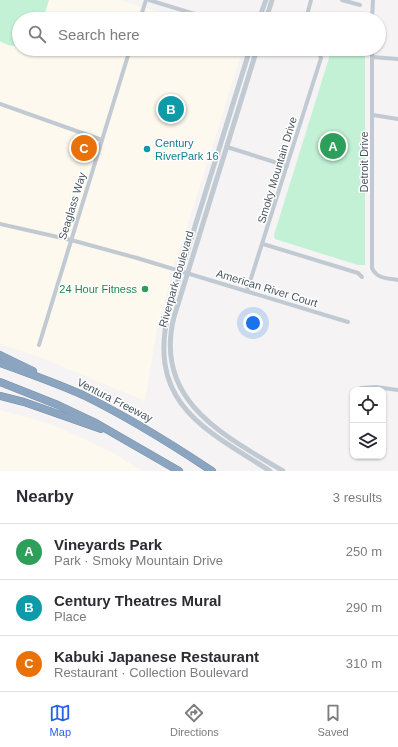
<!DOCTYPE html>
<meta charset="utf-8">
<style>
:root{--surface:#fff;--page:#f7f7f7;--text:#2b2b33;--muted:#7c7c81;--line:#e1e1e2;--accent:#2563eb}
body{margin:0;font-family:Helvetica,sans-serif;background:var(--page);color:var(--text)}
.controls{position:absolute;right:12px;bottom:12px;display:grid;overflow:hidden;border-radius:8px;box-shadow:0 1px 3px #0004}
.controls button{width:36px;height:36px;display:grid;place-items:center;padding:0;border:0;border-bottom:1px solid var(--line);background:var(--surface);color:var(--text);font:20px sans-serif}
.you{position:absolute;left:253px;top:323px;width:14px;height:14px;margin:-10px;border:3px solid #fff;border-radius:50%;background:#1a73e8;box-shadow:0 0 0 6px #1a73e833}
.badge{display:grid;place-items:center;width:26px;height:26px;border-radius:50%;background:var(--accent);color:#fff;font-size:13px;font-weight:700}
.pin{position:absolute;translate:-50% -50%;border:2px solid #fff;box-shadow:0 1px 4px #0006}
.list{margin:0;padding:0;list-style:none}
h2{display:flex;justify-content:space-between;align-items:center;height:52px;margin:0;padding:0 16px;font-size:17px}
h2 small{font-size:13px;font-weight:400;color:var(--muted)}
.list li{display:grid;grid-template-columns:26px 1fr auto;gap:12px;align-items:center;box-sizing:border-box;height:56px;padding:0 16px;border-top:1px solid var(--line)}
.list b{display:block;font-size:15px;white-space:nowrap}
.list p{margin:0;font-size:13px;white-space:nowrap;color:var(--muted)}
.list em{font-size:13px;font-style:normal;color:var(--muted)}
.icon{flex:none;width:22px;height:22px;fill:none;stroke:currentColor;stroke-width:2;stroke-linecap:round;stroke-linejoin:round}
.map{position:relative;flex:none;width:398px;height:471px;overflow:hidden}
.search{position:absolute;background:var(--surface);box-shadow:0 1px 3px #0004;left:12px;right:12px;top:12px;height:44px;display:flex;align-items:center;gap:10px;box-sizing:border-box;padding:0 14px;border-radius:22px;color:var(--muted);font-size:15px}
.sheet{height:220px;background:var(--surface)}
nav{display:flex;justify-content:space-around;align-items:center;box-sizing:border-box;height:56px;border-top:1px solid var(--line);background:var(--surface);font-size:11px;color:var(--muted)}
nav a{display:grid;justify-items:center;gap:2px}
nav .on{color:var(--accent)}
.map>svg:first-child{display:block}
</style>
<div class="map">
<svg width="398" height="471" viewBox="0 0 398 471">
<rect width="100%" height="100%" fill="#f5f3f3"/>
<!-- commercial -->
<g fill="#fdf9ef">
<polygon points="0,0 120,0 181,19 19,19 19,49 243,49 178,256 175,259 169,278 170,282 157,329 145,401 37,356 0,344"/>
<polygon points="0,410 51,424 112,452 142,471 0,471"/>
</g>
<!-- green -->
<g fill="#c3f1d5">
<path d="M0,0H49L43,19H19V45C12,47 6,45 0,41Z"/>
<polygon points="354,49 365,49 365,265 358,265 275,239 274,235 329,58 329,51 348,56 353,53"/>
</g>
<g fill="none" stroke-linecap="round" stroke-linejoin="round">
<!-- motorway casing -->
<g stroke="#7690ad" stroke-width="8">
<g id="motorway">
<polyline points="0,355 33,371"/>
<path d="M0,363C28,373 56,383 83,395C128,417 170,443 212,471"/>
<polyline points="0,382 58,405 94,422 179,471"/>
<polyline points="0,396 24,402 101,429"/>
</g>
</g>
<!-- minor -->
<g stroke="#c1cad2" stroke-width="4">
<polyline points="149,0 211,19"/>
<polyline points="342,0 360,5"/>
<polyline points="140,19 146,0"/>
<polyline points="306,19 311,0"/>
<polyline points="372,19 373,0"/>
<path d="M372,49V268C377,279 387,278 398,280"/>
<polyline points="372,57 398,59"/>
<polyline points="0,104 102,140"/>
<polyline points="373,115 398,119"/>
<polyline points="227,147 287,166"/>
<polyline points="0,224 71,240 137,258 348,322"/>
<polyline points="263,244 358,273 362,277"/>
<polyline points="247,291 321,58 319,52 308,49"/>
<polyline points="39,345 130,49"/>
<polyline points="361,388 376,387 398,390"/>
</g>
<!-- tertiary -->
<g stroke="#c1cad2" stroke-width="5">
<polyline points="259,19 266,0"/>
<polyline points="266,19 272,0"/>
<path d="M250,49L169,310C146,403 204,429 270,471"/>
<path d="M257,49L174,317C153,400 223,435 283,471"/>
</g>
<!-- motorway -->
<use href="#motorway" stroke="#8ba5c1" stroke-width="7"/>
</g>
<!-- markers -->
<circle fill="#0f9aa8" stroke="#fff" stroke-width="1.5" cx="147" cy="149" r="4"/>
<circle fill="#2e9e5b" stroke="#fff" stroke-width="1.5" cx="145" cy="289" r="4"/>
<g text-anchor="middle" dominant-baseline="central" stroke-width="3" stroke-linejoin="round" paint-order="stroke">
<!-- culture labels -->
<g font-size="11" fill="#0d838f" stroke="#fff" text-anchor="start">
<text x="155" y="143">Century<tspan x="155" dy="13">RiverPark 16</tspan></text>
</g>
<!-- street labels -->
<g font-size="11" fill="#4a5661" stroke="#fff">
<text transform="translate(364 162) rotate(-90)">Detroit Drive</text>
<text transform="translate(277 170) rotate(-73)">Smoky Mountain Drive</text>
<text transform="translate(72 206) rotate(-73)">Seaglass Way</text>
<text transform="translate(176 279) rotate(-74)">Riverpark Boulevard</text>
<text transform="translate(267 288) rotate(17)">American River Court</text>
<text transform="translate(115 400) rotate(27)">Ventura Freeway</text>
</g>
<!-- leisure labels -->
<g font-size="11" fill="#27864d" stroke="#fff" text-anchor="end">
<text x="137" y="289">24 Hour Fitness</text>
</g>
</g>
</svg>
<div class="controls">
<button><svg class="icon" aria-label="locate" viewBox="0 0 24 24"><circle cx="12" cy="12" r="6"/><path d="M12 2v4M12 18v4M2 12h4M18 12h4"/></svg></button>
<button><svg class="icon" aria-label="layers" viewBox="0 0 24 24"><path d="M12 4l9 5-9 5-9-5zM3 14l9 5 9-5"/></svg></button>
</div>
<div class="you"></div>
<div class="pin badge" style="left:333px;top:146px;background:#2e9e5b">A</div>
<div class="pin badge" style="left:171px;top:109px;background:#0f9aa8">B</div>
<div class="pin badge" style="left:84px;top:148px;background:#e8710a">C</div>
<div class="search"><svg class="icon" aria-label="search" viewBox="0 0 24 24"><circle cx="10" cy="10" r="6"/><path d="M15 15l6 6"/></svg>Search here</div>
</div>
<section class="sheet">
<h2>Nearby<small>3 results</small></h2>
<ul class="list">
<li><span class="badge" style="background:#2e9e5b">A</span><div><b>Vineyards Park</b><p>Park · Smoky Mountain Drive</p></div><em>250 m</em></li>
<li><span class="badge" style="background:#0f9aa8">B</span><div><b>Century Theatres Mural</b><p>Place</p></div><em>290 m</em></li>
<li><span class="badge" style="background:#e8710a">C</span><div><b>Kabuki Japanese Restaurant</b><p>Restaurant · Collection Boulevard</p></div><em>310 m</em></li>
</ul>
</section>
<nav>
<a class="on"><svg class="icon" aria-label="map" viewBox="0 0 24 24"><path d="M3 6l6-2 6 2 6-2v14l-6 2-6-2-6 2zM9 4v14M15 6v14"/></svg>Map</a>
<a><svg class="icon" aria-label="directions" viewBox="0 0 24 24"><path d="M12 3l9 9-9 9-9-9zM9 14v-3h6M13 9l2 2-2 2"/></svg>Directions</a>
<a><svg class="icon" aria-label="saved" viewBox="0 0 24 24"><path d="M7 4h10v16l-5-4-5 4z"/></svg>Saved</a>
</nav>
